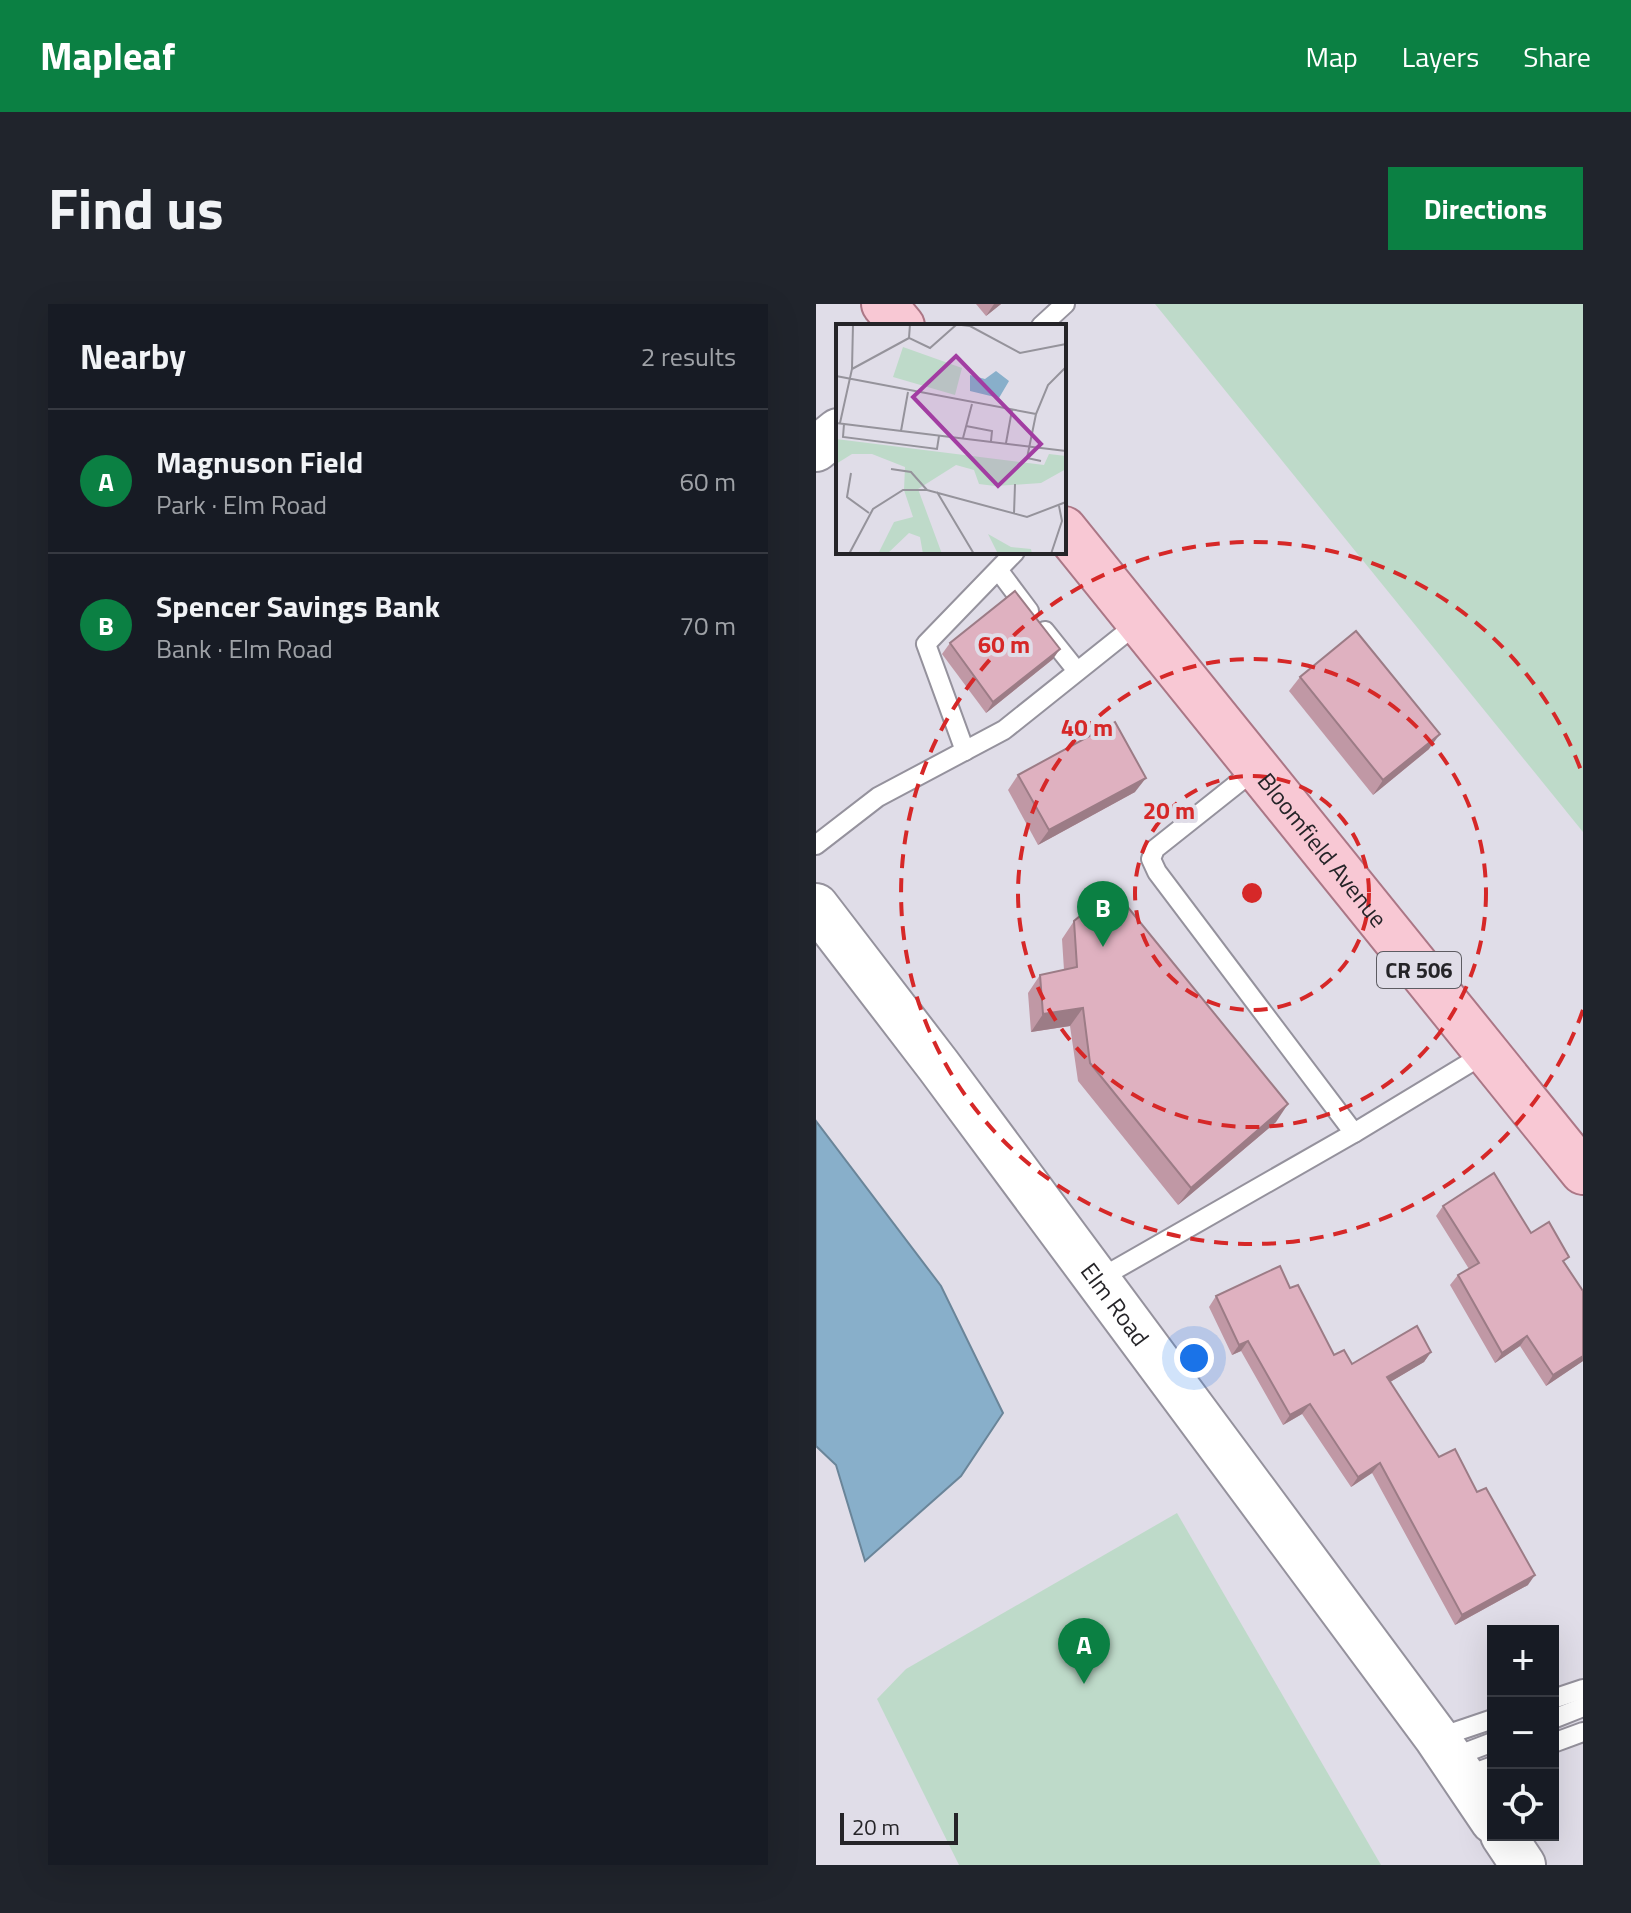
<!DOCTYPE html>
<meta charset="utf-8">
<style>
:root{--surface:#171b24;--page:#20242c;--text:#f1f3f6;--muted:#9ea1a6;--line:#363941;--accent:#0b8043}
body{margin:0;font-family:"Titillium Web",sans-serif;background:var(--page);color:var(--text)}
.controls{position:absolute;right:24px;bottom:24px;display:grid;overflow:hidden;border-radius:0px;box-shadow:0 8px 32px #0002}
.controls button{width:72px;height:72px;display:grid;place-items:center;padding:0;border:0;border-bottom:2px solid var(--line);background:var(--surface);color:var(--text);font:40px sans-serif}
.scale{position:absolute;left:24px;bottom:20px;width:118px;box-sizing:border-box;padding-left:8px;border:4px solid #252428;border-top:0;font-size:22px;line-height:28px;white-space:nowrap;color:#252428;-webkit-text-stroke:6px #e0dde8;paint-order:stroke}
.you{position:absolute;left:378px;top:1054px;width:28px;height:28px;margin:-20px;border:6px solid #fff;border-radius:50%;background:#1a73e8;box-shadow:0 0 0 12px #1a73e833}
.badge{display:grid;place-items:center;width:52px;height:52px;border-radius:50%;background:var(--accent);color:#fff;font-size:26px;font-weight:700}
.pin{position:absolute;translate:-50% -66px;filter:drop-shadow(0 2px 4px #0008)}
.pin::after{content:'';position:absolute;top:42px;width:28px;height:24px;background:inherit;clip-path:polygon(0 0,100% 0,50% 100%)}
.list{margin:0;padding:0;list-style:none}
h2{display:flex;justify-content:space-between;align-items:center;height:104px;margin:0;padding:0 32px;font-size:34px}
h2 small{font-size:26px;font-weight:400;color:var(--muted)}
.list li{display:grid;grid-template-columns:52px 1fr auto;gap:24px;align-items:center;box-sizing:border-box;height:144px;padding:0 32px;border-top:2px solid var(--line)}
.list b{display:block;font-size:30px;white-space:nowrap}
.list p{margin:0;font-size:26px;white-space:nowrap;color:var(--muted)}
.list em{font-size:26px;font-style:normal;color:var(--muted)}
.icon{flex:none;width:44px;height:44px;fill:none;stroke:currentColor;stroke-width:2;stroke-linecap:round;stroke-linejoin:round}
.map{position:relative;flex:none;width:767px;height:1561px;overflow:hidden;border-radius:0px}
header{display:flex;align-items:center;gap:48px;box-sizing:border-box;height:112px;padding:0 40px;background:var(--accent);color:#fff}
header strong{font-size:38px}
nav{display:flex;gap:44px;margin-inline-start:auto;font-size:28px}
.intro{display:flex;align-items:center;justify-content:space-between;box-sizing:border-box;height:192px;padding:0 48px}
h1{margin:0;font-size:56px}
.button{padding:20px 36px;border-radius:0px;background:var(--accent);color:#fff;font-size:28px;font-weight:700}
main{display:flex;gap:48px;padding:0 48px}
aside{flex:1;background:var(--surface);border-radius:0px;box-shadow:0 8px 32px #0002}
.map>svg:first-child{display:block}
</style>
<header>
<strong>Mapleaf</strong>
<nav><a>Map</a><a>Layers</a><a>Share</a></nav>
</header>
<div class="intro"><h1>Find us</h1><a class="button">Directions</a></div>
<main>
<aside>
<h2>Nearby<small>2 results</small></h2>
<ul class="list">
<li><span class="badge">A</span><div><b>Magnuson Field</b><p>Park · Elm Road</p></div><em>60 m</em></li>
<li><span class="badge">B</span><div><b>Spencer Savings Bank</b><p>Bank · Elm Road</p></div><em>70 m</em></li>
</ul>
</aside>
<div class="map">
<svg width="767" height="1561" viewBox="0 0 767 1561">
<rect width="100%" height="100%" fill="#e0dde8"/>
<!-- green -->
<g fill="#bedac9">
<polygon points="339,0 767,0 767,528"/>
<polygon points="361,1209 565,1561 143,1561 61,1395 90,1365"/>
</g>
<!-- water -->
<polygon fill="#88afca" stroke="#6a8599" stroke-width="2" points="0,817 125,982 187,1109 145,1172 49,1257 20,1161 0,1142"/>
<g fill="none" stroke-linecap="round" stroke-linejoin="round">
<!-- service casing -->
<g stroke="#95929d" stroke-width="22">
<g id="service">
<polyline points="225,22 249,0"/>
<polyline points="183,267 213,307"/>
<polyline points="229,327 261,367"/>
<polyline points="149,447 110,340 199,248"/>
<polyline points="441,464 339,545 335,555 341,568 538,829"/>
<polyline points="0,541 62,493 188,426 322,319"/>
<polyline points="281,976 538,829 670,749"/>
<polyline points="737,1395 767,1385"/>
<polyline points="737,1415 767,1403"/>
<polyline points="621,1434 677,1415"/>
<polyline points="737,1439 767,1428"/>
<polyline points="635,1454 677,1438"/>
<polyline points="647,1473 677,1462"/>
</g>
</g>
<!-- tertiary casing -->
<g stroke="#95929d" stroke-width="48">
<g id="tertiary">
<polyline points="0,145 22,127"/>
<path id="s1" d="M0,602L122,761L621,1434L677,1517"/>
<polyline points="687,1531 707,1561"/>
</g>
</g>
<!-- primary casing -->
<g stroke="#ab7786" stroke-width="48">
<g id="primary">
<polyline points="68,0 86,22"/>
<path id="s2" d="M248,225L767,868"/>
</g>
</g>
<!-- service -->
<use href="#service" stroke="#fff" stroke-width="18"/>
<!-- tertiary -->
<use href="#tertiary" stroke="#fff" stroke-width="44"/>
<!-- primary -->
<use href="#primary" stroke="#f8c8d4" stroke-width="44"/>
</g>
<!-- wall -->
<g fill="#c098a5">
<polygon points="160,0 185,0 170,12"/>
<polygon points="134,339 237,355 170,409 126,350"/>
<polygon points="484,373 613,445 557,491 473,387"/>
<polygon points="202,471 319,488 222,541 192,486"/>
<polygon points="258,617 460,818 362,901 262,777 254,722 215,728 212,689 224,671 248,666 246,635"/>
<polygon points="627,902 715,929 749,959 767,987 767,1057 730,1082 704,1042 679,1059 634,981 642,971 653,965 620,912"/>
<polygon points="474,984 518,1051 536,1060 615,1048 608,1058 574,1078 623,1153 661,1188 712,1281 639,1321 556,1169 535,1183 486,1110 467,1121 425,1047 416,1051 393,1003 400,992"/>
</g>
<!-- shaded-wall -->
<g fill="#9c7c86">
<polygon points="178,0 185,0 170,12"/>
<polygon points="244,345 237,355 170,409 177,398"/>
<polygon points="624,430 613,445 557,491 567,476"/>
<polygon points="330,474 319,488 222,541 233,526"/>
<polygon points="267,704 254,722 215,728 227,710"/>
<polygon points="472,800 460,818 362,901 375,884"/>
<polygon points="711,1032 704,1042 679,1059 686,1049"/>
<polygon points="432,1037 425,1047 416,1051 423,1041"/>
<polygon points="615,1048 608,1058 564,1084 571,1073"/>
<polygon points="767,1052 767,1057 730,1082 737,1071"/>
<polygon points="494,1100 486,1110 467,1121 474,1111"/>
<polygon points="564,1159 556,1169 535,1183 542,1173"/>
<polygon points="719,1271 712,1281 639,1321 646,1311"/>
</g>
<!-- building -->
<g fill="#dfb1c0" stroke="#9c7c86" stroke-width="2">
<polygon points="199,287 244,345 177,398 134,339"/>
<polygon points="540,327 624,430 567,476 484,373"/>
<polygon points="299,418 330,474 233,526 202,471"/>
<polygon points="297,585 472,800 375,884 274,759 267,704 227,710 224,671 261,663 258,617"/>
<polygon points="678,869 715,929 733,918 753,953 747,957 767,987 767,1052 737,1071 711,1032 686,1049 642,971 663,959 627,902"/>
<polygon points="464,962 474,984 482,981 518,1051 528,1046 536,1060 601,1022 615,1048 571,1073 623,1153 639,1145 661,1188 670,1184 719,1271 646,1311 564,1159 542,1173 494,1100 474,1111 432,1037 423,1041 400,992"/>
</g>
<!-- distance rings -->
<g fill="none" stroke="#d62828" stroke-width="4" stroke-dasharray="14 10">
<circle cx="436" cy="589" r="117"/>
<circle cx="436" cy="589" r="234"/>
<path d="M767 706A351 351 0 1 1 767 472"/>
</g>
<g text-anchor="middle" dominant-baseline="central" stroke-width="8" stroke-linejoin="round" paint-order="stroke">
<!-- shield labels -->
<rect fill="#e0dde8" stroke="#5d5c62" stroke-width="2" x="561" y="648" width="84" height="36" rx="6"/>
<g font-size="22" font-weight="bold" fill="#252428">
<text x="603" y="666">CR 506</text>
</g>
<!-- street labels -->
<g font-size="24" fill="#252428" stroke="#e0dde8">
<text stroke="none"><textPath href="#s2" startOffset="412">Bloomfield Avenue</textPath></text>
<text stroke="none"><textPath href="#s1" startOffset="498">Elm Road</textPath></text>
</g>
</g>
<!-- overview -->
<g transform="translate(20 20)">
<rect width="230" height="230" fill="#e0dde8"/>
<path d="M67,23L126,44L119,71L57,53ZM0,115L208,141L213,130L230,132V145L205,159L159,162L143,160L138,146L120,141L82,165L106,230H87L84,213L73,209L51,230H42L58,198L77,193L68,166L69,143L36,130H16L0,140ZM152,210L175,223L195,225L196,230H162Z" fill="#bedac9"/>
<path d="M160,47L173,57L163,74L134,67V51L149,55Z" fill="#88afca"/>
<path fill="none" stroke="#95939b" stroke-width="2" d="M74,0L73,14L94,24L120,1M117,0L134,2L184,29L230,20M16,45L73,14M0,52L200,90M0,99L230,127M4,99L16,45L17,0M8,100L7,113L101,125L103,112M130,102L156,107L155,117M65,107L72,68M127,114L136,80M170,119L176,86M205,137L191,134L200,90L212,61L230,43M55,145L75,148L91,166M15,149L11,173L33,189M101,168L138,230M178,190L179,160M13,230L37,185L67,166H91L191,193L230,178M215,230L226,197L223,182"/>
<path fill="#a23da2" fill-opacity="0.15" stroke="#a23da2" stroke-width="4" d="M120,32L205,120L162,162L77,73Z"/>
<rect width="230" height="230" fill="none" stroke="#252428" stroke-width="4"/>
</g>
<circle cx="436" cy="589" r="12" fill="#d62828" stroke="#e0dde8" stroke-width="4"/>
<g font-size="24" text-anchor="middle" font-weight="bold" fill="#d62828" stroke="#e0dde8" stroke-width="8" stroke-linejoin="round" paint-order="stroke">
<text x="188" y="349">60 m</text>
<text x="271" y="432">40 m</text>
<text x="353" y="515">20 m</text>
</g>
</svg>
<div class="controls">
<button>+</button>
<button>−</button>
<button><svg class="icon" aria-label="locate" viewBox="0 0 24 24"><circle cx="12" cy="12" r="6"/><path d="M12 2v4M12 18v4M2 12h4M18 12h4"/></svg></button>
</div>
<div class="scale">20 m</div>
<div class="you"></div>
<div class="pin badge" style="left:268px;top:1380px">A</div>
<div class="pin badge" style="left:287px;top:643px">B</div>
</div>
</main>
